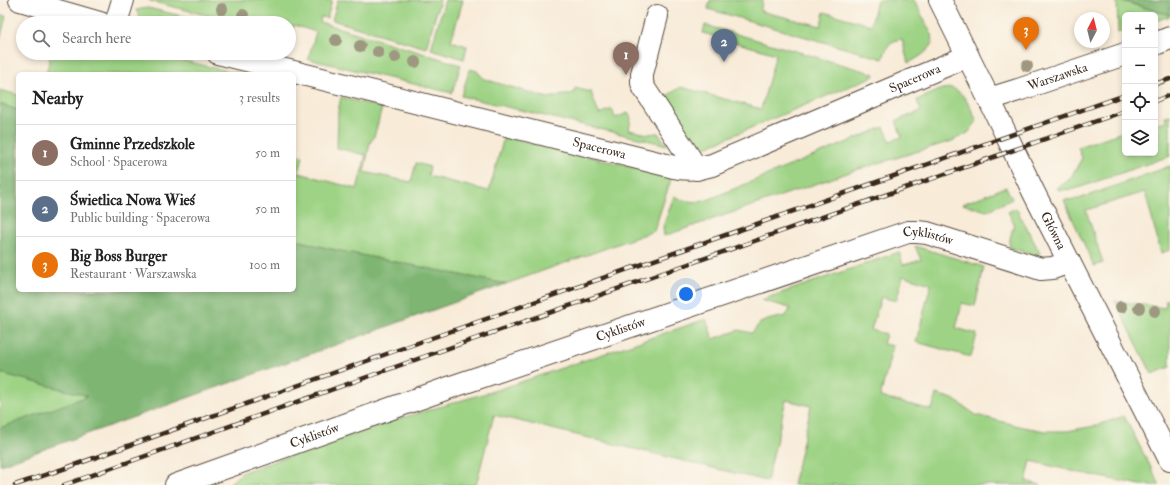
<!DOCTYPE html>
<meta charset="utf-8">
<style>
:root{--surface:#fff;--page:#f6f6f6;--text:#222;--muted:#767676;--line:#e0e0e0;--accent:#d93025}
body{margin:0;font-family:"IM FELL Double Pica",serif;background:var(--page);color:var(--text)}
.controls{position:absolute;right:12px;top:12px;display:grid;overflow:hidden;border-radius:6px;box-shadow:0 2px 6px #0003}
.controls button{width:36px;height:36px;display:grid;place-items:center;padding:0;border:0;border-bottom:1px solid var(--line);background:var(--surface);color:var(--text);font:20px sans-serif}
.compass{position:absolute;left:1074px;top:12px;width:36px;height:36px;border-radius:50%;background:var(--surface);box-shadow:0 2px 6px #0003;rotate:7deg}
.you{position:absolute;left:686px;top:294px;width:14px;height:14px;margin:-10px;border:3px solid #fff;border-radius:50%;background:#1a73e8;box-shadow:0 0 0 6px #1a73e833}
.badge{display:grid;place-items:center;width:26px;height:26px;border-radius:50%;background:var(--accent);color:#fff;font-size:13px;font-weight:700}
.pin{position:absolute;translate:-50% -33px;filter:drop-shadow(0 1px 2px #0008)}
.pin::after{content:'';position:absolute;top:21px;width:14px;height:12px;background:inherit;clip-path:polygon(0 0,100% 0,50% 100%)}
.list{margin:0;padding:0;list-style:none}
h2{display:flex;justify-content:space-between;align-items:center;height:52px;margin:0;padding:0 16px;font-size:17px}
h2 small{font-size:13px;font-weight:400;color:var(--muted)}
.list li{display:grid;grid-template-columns:26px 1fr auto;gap:12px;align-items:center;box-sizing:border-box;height:56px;padding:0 16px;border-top:1px solid var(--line)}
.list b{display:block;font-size:15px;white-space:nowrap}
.list p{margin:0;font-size:13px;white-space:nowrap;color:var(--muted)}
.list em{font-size:13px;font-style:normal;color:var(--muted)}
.icon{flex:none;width:22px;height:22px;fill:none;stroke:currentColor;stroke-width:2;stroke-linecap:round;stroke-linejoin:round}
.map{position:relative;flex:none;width:1170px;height:485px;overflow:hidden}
.search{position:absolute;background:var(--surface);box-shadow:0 2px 6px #0003;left:16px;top:16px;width:280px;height:44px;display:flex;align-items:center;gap:10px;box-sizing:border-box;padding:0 14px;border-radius:22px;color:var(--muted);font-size:15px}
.panel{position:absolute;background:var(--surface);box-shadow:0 2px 6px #0003;left:16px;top:72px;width:280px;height:220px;border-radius:6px}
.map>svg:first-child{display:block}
</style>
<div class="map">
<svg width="1170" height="485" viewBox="0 0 1170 485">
<rect width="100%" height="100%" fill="#fbf7ec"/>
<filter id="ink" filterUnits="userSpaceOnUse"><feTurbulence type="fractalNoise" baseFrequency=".025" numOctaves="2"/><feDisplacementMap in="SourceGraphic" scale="8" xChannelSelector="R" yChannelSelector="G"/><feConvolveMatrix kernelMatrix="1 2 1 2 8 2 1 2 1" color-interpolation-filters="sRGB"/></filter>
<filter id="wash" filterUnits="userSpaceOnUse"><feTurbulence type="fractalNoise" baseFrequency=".012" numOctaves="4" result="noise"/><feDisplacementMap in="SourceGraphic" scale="16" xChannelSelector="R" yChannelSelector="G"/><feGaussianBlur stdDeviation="0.9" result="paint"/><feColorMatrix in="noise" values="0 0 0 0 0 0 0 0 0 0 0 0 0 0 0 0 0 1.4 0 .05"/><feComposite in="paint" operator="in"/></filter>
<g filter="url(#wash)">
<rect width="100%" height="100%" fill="#f8ebd8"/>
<!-- green -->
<g fill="#9ed385" stroke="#6c7e52">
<polygon points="149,0 332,0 327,18 321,17 320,22 461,65 452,93 308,59 316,32 294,25 291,36 289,36 289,23 238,23 150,1"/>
<polygon points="338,0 440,0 426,48 332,20"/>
<polygon points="445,0 463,0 451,41 467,46 464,59 431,49"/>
<path d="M710,0H763L760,11L821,26L824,12L871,25L877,0H914L931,33L932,45C925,54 918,58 908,63L902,39C888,41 887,47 883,59L708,9Z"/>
<polygon points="1117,0 1170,15 1170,16 1155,21 1155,15 1125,15 1125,30 1118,33"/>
<polygon points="148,8 210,23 182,23 159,17 152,23 145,23 140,18 136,10"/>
<polygon points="0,15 6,16 0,40"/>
<polygon points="705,25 875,74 874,76 701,149 684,130 665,97 681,87 761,109 776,54 703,33"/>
<polygon points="47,53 150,53 241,74 46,74 50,58 46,56"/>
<polygon points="470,69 477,71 484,79 548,98 574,93 575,88 591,92 599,114 612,109 615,118 628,113 631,118 629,130 648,134 658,133 667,145 461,96"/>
<path d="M951,88C965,91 971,110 977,121L968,133L952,141L856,170L664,236L663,227L674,196C685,202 695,203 707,200L884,127L890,141L902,137L896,121L921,111L917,100L942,89Z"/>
<polygon points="0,90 18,95 18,110 0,104"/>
<polygon points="341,97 382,108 374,137 370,143 364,172 411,182 416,163 430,167 428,176 489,191 504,137 672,176 654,231 506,284 326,248 294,239 294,154 303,156 299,173 357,189 366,155 337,148 338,112"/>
<polygon points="1170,115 1170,156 1075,189 1059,190 1057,187 1070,179 1082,158 1078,147 1125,131 1125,153 1155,153 1155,135 1158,134 1155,124 1166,121 1165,116"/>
<polygon points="1170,166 1170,250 1161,253 1145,192 1086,210 1103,263 1094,266 1064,200 1079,199"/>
<polygon points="1006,187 1012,199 987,211 962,204"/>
<polygon points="1016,208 1040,253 1034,255 1010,248 1009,243 1014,223 1008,212"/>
<polygon points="915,246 984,267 975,306 962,303 956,328 977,334 971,357 916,342 931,284 903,276 896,301 881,297 871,330 886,334 883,344 893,346 880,397 932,410 936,394 953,399 976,415 1023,427 1045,431 1067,431 1095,426 1124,416 1160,485 1141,485 1076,472 1031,461 1026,481 1041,485 793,485 811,406 786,400 767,481 494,415 476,485 434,485 430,484 429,485 228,485 237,477 243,472 398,419 500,389 706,319 713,339 739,330 752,333 760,323 771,319 785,316 788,313 790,308 761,300 899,252 903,265 921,260"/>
<polygon points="1166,300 1170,300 1170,367 1152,374 1115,301 1165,308"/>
<polygon points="0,373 89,396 0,428"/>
</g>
<!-- forest -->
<g fill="#7eb572" stroke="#5c7048">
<polygon points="1120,0 1170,0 1170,15"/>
<polygon points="0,104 18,110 18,290 294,290 294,239 326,248 506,284 0,465 0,428 88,396 0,373"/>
</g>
</g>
<g filter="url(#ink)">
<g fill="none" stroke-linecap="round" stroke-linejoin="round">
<!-- minor casing -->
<g stroke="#57473a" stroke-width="24">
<g id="minor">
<polyline points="20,0 100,23"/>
<path id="s1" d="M940,0L989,99L1034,193L1170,460"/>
<polyline points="657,16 642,74 642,83 644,88 697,169"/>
<polyline points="116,23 123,0"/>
<polyline points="1155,44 1170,38"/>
<path id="s2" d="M218,53L674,167C687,170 699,169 712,165L968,56"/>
<path id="s3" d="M989,99L1018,90L1125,54"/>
<path id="s4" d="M176,485L454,386L908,232H917L927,233L1041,269L1053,268L1069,262"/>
</g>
</g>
<!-- minor -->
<use href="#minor" stroke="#fff" stroke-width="22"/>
<!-- rail casing -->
<g stroke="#3b2a1e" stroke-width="4.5">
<g id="rail">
<polyline points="1155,84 1170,79"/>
<polyline points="1155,101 1170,95"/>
<polyline points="15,485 63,469 423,341 1125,95"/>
<polyline points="64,485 426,356 1125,111"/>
</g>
</g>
<!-- rail -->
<use href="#rail" stroke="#fbf7ec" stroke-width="3" stroke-dasharray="9" stroke-linecap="butt"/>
</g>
<!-- trees -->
<g fill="#9e9880">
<circle cx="222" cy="9" r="6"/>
<circle cx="243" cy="15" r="6"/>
<circle cx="336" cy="40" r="6"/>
<circle cx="360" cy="46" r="6"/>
<circle cx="378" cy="52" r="6"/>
<circle cx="395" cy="57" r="6"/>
<circle cx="415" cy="62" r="6"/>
<circle cx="1027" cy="66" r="6"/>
<circle cx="1121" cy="307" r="6"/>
<circle cx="1139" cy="308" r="6"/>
<circle cx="1155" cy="311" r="6"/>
</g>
</g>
<g text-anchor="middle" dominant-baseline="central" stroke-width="3" stroke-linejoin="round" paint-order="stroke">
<!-- street labels -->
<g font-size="13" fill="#3b2a1e" stroke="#fbf7ec">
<text stroke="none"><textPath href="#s3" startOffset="72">Warszawska</textPath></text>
<text stroke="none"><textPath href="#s2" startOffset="729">Spacerowa</textPath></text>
<text stroke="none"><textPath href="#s2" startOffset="393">Spacerowa</textPath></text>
<text stroke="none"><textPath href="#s1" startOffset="257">Główna</textPath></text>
<text stroke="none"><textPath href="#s4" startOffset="795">Cyklistów</textPath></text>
<text stroke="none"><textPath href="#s4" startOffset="471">Cyklistów</textPath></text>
<text stroke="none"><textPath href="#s4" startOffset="147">Cyklistów</textPath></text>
</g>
</g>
</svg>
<div class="controls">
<button>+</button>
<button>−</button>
<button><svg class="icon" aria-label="locate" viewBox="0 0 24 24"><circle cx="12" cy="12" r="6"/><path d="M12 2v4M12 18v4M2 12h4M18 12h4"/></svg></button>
<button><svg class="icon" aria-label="layers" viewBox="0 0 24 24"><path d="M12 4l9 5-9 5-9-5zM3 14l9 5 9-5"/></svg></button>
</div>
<svg class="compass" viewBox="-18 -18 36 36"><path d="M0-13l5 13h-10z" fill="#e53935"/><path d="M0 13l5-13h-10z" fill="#767676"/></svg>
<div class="you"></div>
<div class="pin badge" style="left:626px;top:75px;background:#8d6e63">1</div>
<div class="pin badge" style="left:724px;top:62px;background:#5c6f8a">2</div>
<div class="pin badge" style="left:1026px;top:50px;background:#e8710a">3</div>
<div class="search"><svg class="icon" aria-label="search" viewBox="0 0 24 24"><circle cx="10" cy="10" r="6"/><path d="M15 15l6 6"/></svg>Search here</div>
<section class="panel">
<h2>Nearby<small>3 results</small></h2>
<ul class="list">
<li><span class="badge" style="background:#8d6e63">1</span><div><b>Gminne Przedszkole</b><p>School · Spacerowa</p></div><em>50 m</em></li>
<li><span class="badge" style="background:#5c6f8a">2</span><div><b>Świetlica Nowa Wieś</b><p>Public building · Spacerowa</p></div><em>50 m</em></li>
<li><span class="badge" style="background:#e8710a">3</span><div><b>Big Boss Burger</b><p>Restaurant · Warszawska</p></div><em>100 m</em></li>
</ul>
</section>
</div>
